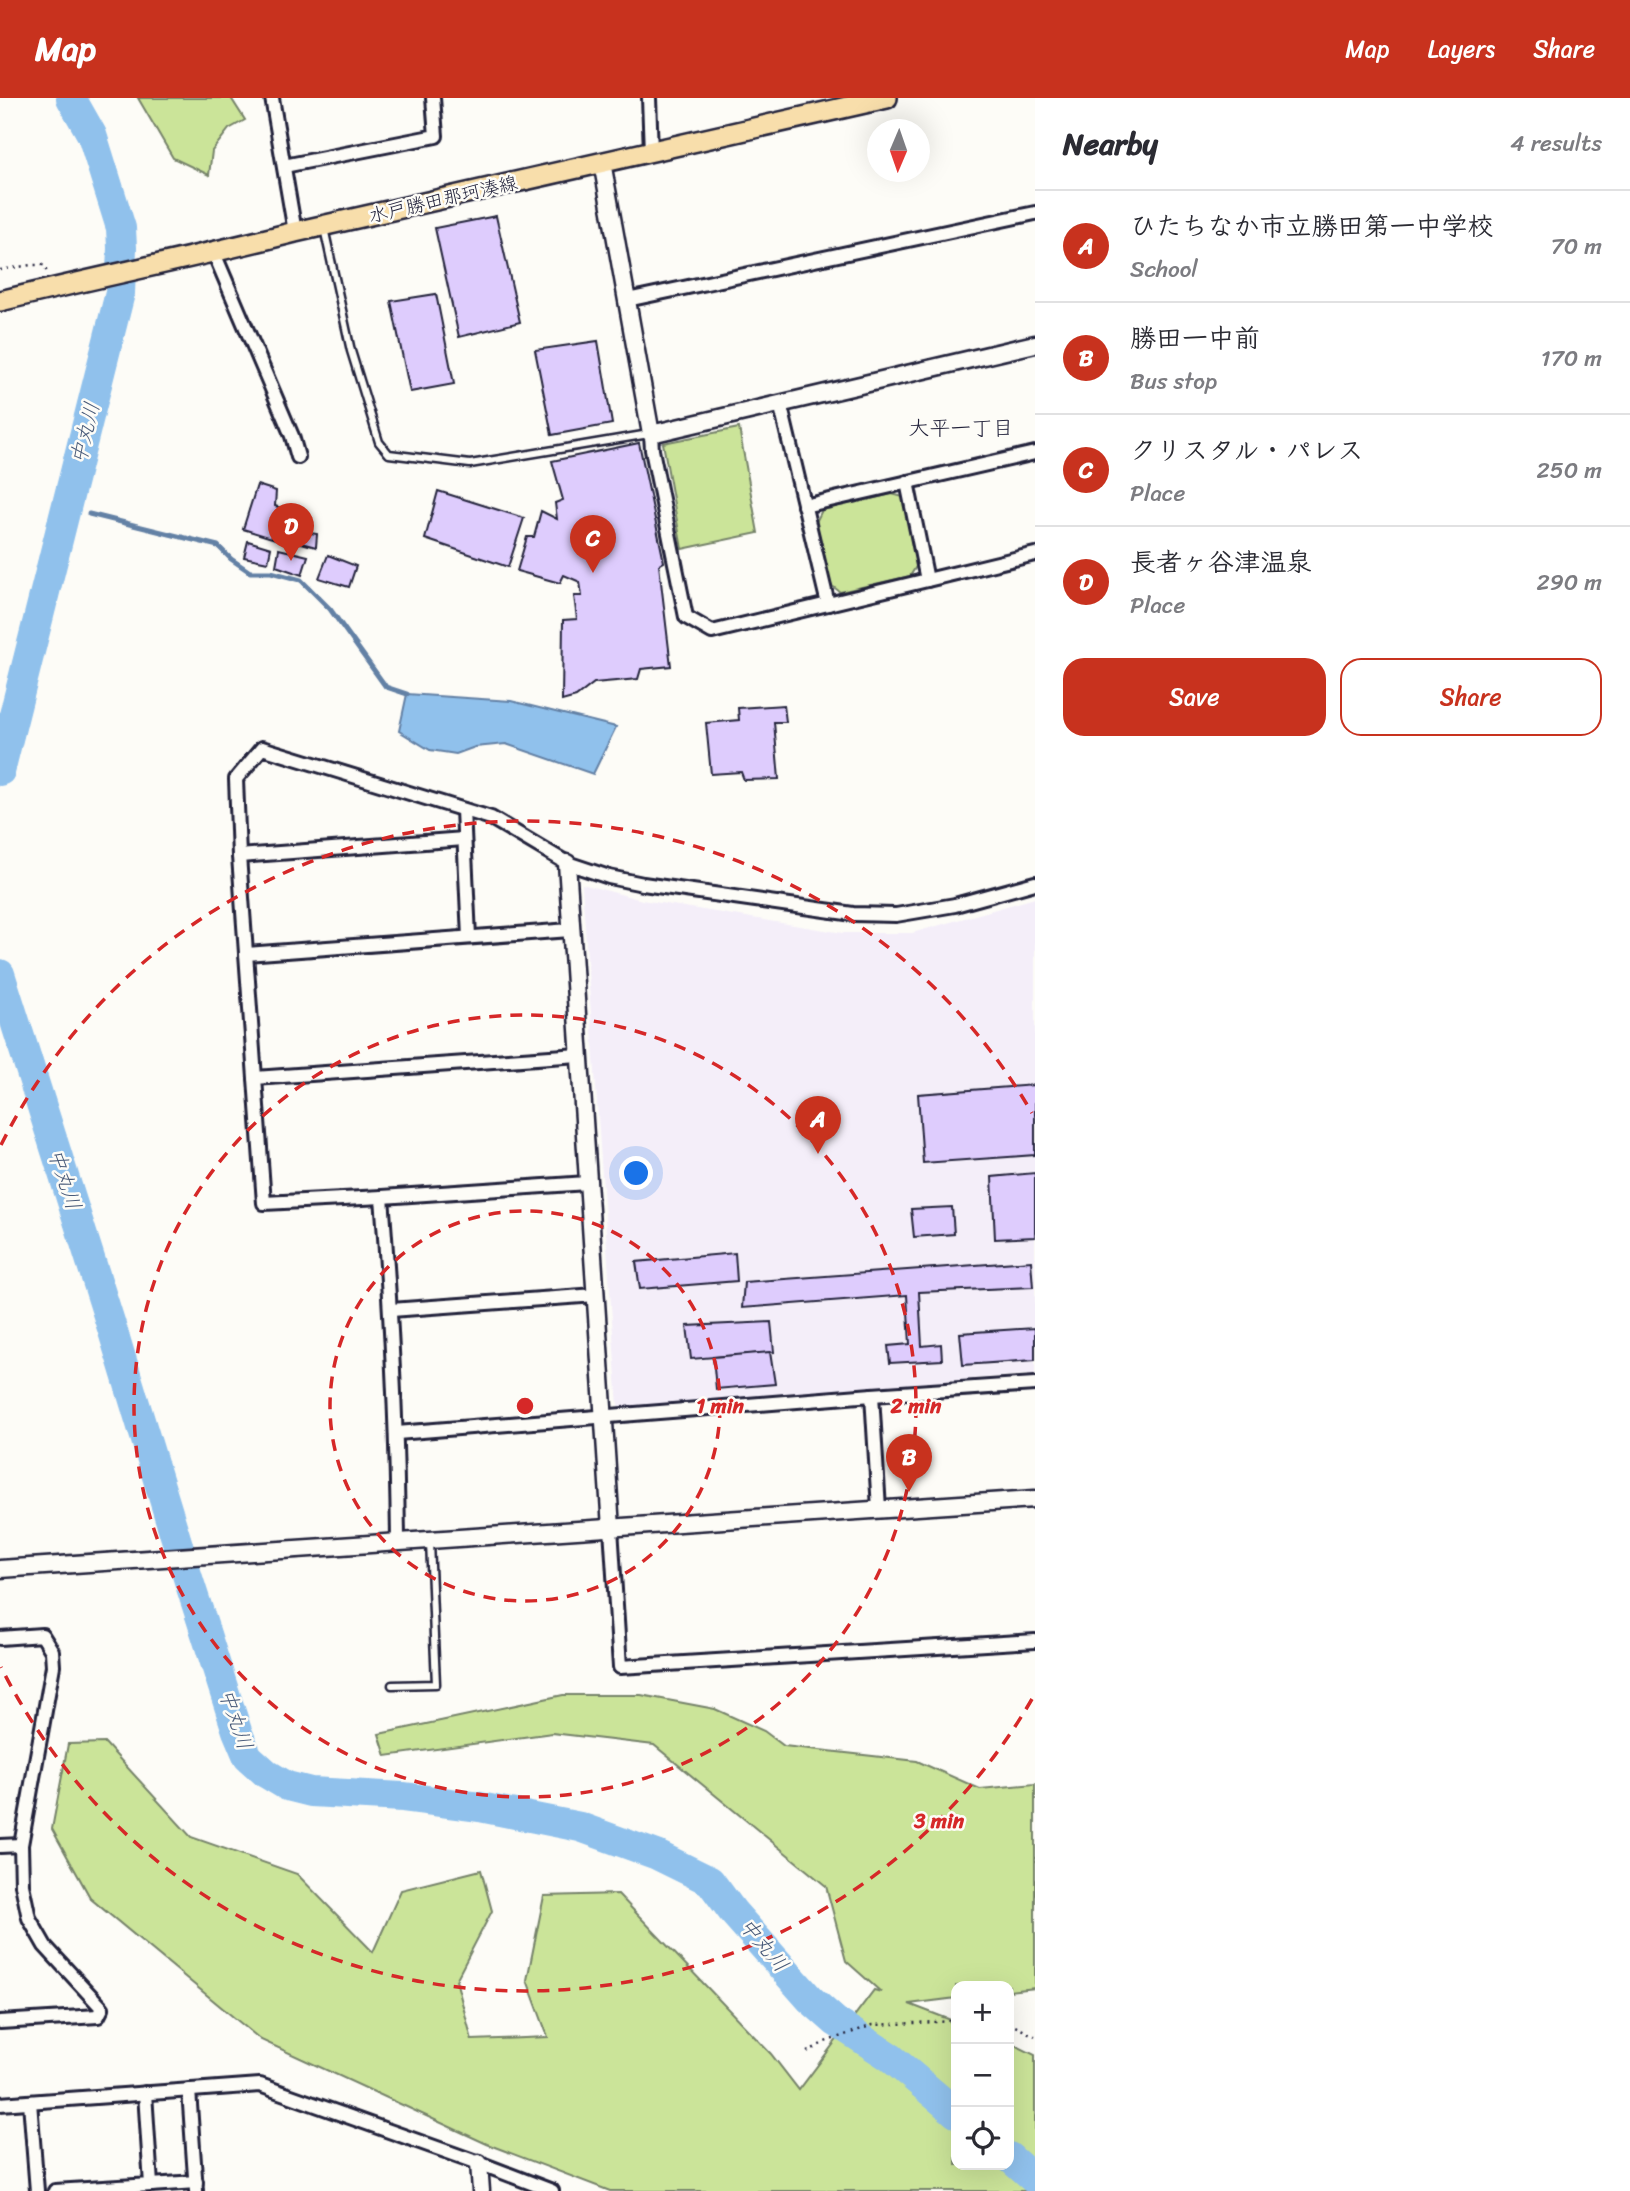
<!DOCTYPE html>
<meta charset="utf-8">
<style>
:root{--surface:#fff;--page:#f7f7f7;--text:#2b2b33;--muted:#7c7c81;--line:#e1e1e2;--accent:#c8321e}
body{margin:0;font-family:Sriracha,"Klee One",sans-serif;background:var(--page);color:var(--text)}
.controls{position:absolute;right:21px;bottom:21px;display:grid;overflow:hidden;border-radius:14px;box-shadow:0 7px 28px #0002}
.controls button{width:63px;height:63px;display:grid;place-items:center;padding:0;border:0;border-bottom:2px solid var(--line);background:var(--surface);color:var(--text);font:35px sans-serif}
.compass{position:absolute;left:867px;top:21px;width:63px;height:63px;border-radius:50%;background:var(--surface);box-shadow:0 7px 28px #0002;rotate:182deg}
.you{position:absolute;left:637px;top:1076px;width:24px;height:24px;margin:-18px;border:5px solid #fff;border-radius:50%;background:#1a73e8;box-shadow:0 0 0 10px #1a73e833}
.badge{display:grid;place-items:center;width:46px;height:46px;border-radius:50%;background:var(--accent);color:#fff;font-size:23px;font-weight:700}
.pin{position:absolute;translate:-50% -58px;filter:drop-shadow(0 2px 4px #0008)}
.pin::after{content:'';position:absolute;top:37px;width:24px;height:21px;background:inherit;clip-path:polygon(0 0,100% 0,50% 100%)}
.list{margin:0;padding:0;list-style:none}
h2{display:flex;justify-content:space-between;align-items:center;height:91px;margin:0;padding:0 28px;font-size:30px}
h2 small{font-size:23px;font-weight:400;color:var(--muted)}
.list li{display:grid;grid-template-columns:46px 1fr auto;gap:21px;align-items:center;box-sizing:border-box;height:112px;padding:0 28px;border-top:2px solid var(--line)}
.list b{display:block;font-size:26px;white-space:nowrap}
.list p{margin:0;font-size:23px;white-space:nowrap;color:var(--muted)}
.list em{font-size:23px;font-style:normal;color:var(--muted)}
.actions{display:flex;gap:14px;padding:21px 28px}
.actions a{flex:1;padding:16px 0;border:2px solid var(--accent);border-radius:21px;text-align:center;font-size:24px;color:var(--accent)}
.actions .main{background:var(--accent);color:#fff}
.icon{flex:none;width:38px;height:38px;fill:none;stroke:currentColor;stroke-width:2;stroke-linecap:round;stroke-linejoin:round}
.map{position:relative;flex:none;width:1035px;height:2093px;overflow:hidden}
header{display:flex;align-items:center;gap:42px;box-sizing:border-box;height:98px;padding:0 35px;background:var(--accent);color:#fff}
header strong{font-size:33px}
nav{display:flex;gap:38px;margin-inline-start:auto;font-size:24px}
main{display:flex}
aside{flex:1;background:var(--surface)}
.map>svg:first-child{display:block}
</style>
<header>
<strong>Map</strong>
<nav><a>Map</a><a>Layers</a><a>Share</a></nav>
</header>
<main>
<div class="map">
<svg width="1035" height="2093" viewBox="0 0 1035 2093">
<rect width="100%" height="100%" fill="#fdfcf7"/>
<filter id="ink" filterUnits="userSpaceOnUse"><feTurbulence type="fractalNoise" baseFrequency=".0143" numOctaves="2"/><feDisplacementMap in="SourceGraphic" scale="14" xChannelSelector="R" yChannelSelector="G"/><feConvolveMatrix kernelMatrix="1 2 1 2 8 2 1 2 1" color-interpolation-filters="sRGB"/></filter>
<g filter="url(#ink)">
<!-- built -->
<polygon fill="#f4eef9" points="582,786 642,802 843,835 912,835 1035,800 1035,1276 618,1309"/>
<!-- green -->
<g fill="#cbe499" stroke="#76836a" stroke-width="2">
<polygon points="138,0 231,0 245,22 229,31 212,53 209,77 173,60"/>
<polygon points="739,330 758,435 682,451 663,345"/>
<polygon points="892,396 903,399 917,467 910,478 840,494 831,487 816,424 822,412"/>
<polygon points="563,1597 641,1597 715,1611 764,1633 784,1648 917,1663 980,1691 1035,1686 1035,1890 1009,1893 1009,1888 956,1888 956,1900 909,1906 956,1924 956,2067 1009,2067 1009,1944 1035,1957 1035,2093 610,2093 487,2046 261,1942 91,1801 52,1731 68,1646 105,1645 191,1739 297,1776 373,1854 401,1792 481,1772 492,1813 456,1882 472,1942 548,1939 527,1882 544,1798 618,1796 771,1956 799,1992 874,1892 881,1894 846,1863 826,1788 654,1647 552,1635 386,1658 379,1636"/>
</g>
<!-- water -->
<polygon fill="#90c1ec" stroke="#6481a5" stroke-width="2" points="407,596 511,603 616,629 593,676 506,646 475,649 456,656 430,652 399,633"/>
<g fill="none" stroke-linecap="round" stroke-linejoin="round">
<!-- stream -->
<polyline stroke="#6481a5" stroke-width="5" points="89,416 218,448 231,461 250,474 271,474 301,482 330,511 386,589 407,596"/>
<!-- river -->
<g stroke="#90c1ec" stroke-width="30">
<polyline points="0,673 120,195 122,150 121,130 92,37 71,0"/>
<polyline points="0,876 111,1227 188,1480 237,1633 248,1659 267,1676 287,1688 311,1694 403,1699 480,1709 580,1729 657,1757 710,1783 733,1814 810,1901 836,1924 890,1959 956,2015"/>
<polyline points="1009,2059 1035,2082"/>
</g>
</g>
<!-- building -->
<g fill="#deccfd" stroke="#22223b" stroke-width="2">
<polygon points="496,118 520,224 459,239 435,130"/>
<polygon points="436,196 454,286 410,294 391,203"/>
<polygon points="598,243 612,326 552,337 535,252"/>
<polygon points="639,345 664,464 659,467 671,568 641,571 638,581 594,585 576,599 562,603 563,522 577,521 574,498 582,498 580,484 564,477 560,485 517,473 527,439 534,439 541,413 557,421 555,405 563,402 552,363"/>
<polygon points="257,387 276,393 275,408 308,419 304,434 317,436 316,449 286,441 285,444 243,431"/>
<polygon points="438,393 524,420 508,469 425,441"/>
<polygon points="248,443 271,450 268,464 244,459"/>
<polygon points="279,451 308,458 302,477 276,468"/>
<polygon points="328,457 356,468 349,489 319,480"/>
<polygon points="784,607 786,624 774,624 779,681 744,682 741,674 711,676 706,625 739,622 738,610"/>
<polygon points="1035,987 1035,1057 923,1065 918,996"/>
<polygon points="1035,1075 1035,1139 995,1141 992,1079"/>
<polygon points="952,1109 954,1136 914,1139 911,1111"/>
<polygon points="735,1155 737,1183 640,1191 636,1164"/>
<polygon points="1031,1163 1033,1189 919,1194 922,1248 941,1246 942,1262 890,1265 888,1248 910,1246 907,1197 742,1210 744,1184"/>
<polygon points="771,1224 774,1254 691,1261 687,1228"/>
<polygon points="1035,1230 1035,1262 963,1267 960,1235"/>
<polygon points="770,1254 775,1286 716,1291 713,1259"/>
</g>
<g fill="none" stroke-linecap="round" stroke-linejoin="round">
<!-- service casing -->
<g stroke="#22223b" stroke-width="11">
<g id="service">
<polyline points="324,130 351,253 379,344 389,356 470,366 649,336"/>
<polyline points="392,1587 436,1586 430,1444"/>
</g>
</g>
<!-- minor casing -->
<g stroke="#22223b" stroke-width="18">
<g id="minor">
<polyline points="272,0 295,134"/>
<polyline points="649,0 651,54"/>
<polyline points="284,68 436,38 433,0"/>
<polyline points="214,155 292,338 298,359"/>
<polyline points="627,202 1035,115"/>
<polyline points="780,305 828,506"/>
<polyline points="651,336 652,352 686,519 712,534 1035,456"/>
<polyline points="907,384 927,482"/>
<polyline points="804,408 1035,355"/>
<polyline points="463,712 469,839"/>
<polyline points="239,758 464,741"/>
<polyline points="246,856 570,832"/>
<polyline points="255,980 579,957"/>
<polyline points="587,1085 382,1099 264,1105 239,758 236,681 262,650 491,720 567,765 609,779 643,786 853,816 896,817 955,807 1035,785"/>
<path d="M382,1099C391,1214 397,1329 398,1444"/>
<polyline points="391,1212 596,1197"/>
<polyline points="872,1297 879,1411"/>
<polyline points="397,1335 872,1297 1035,1286"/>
<polyline points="611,1430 620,1569 1035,1543"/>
<polyline points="0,1540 42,1537 52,1553 53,1568 21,1747 22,1787 29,1820 45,1848 102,1910 98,1918 0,1924"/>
<polyline points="0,1748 21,1747"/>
<polyline points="189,1992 196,2093"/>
<polyline points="30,2004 37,2093"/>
<polyline points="0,2006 260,1987 479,2065 552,2093"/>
<polyline points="151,2087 196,2084"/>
<polyline points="55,2093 151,2087 145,1995"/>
</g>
</g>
<!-- tertiary casing -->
<g stroke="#22223b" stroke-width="21">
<g id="tertiary">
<polyline points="602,64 651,336 1035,246"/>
<polyline points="567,765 611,1430"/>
<polyline points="0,1471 1035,1401"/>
<polyline points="479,2065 481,2093"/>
</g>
</g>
<!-- primary casing -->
<g stroke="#22223b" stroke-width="24">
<path id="primary" d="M0,203C98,179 197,159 295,134L887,0"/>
</g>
<!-- path -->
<g stroke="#22223b" stroke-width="2.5" stroke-dasharray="2 5" stroke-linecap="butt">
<polyline points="0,172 31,167 44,167 47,175"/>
<polyline points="1009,1925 1035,1938"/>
<polyline points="807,1954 825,1944 873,1927 956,1923"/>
</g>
<!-- service -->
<use href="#service" stroke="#fdfcf7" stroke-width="6"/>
<!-- minor -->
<use href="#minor" stroke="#fdfcf7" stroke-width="12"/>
<!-- tertiary -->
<use href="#tertiary" stroke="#fdfcf7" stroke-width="16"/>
<!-- primary -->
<use href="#primary" stroke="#f8deab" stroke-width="19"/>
</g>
</g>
<!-- distance rings -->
<g fill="none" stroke="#d62828" stroke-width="3.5" stroke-dasharray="12 9">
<circle cx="525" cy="1308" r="195"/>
<circle cx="525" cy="1308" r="391"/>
<path d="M1032 1601A586 586 0 0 1 1 1569M1 1047A586 586 0 0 1 1032 1015"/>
</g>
<g text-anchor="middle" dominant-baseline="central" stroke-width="5" stroke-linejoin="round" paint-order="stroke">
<!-- street labels -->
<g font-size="19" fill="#22223b" stroke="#fdfcf7">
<text transform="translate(443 101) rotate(-13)">水戸勝田那珂湊線</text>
</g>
<!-- neighbourhood labels -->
<g font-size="21" fill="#22223b" stroke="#fdfcf7">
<text x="961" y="330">大平一丁目</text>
</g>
<!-- water labels -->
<g font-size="21" font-style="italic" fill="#485a79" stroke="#fdfcf7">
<text transform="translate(85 335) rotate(-76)">中丸川</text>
<text transform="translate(65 1081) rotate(72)">中丸川</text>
<text transform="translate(236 1621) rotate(71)">中丸川</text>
<text transform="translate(764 1847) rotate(50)">中丸川</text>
</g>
</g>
<circle cx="525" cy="1308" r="10" fill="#d62828" stroke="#fdfcf7" stroke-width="3.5"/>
<g font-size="21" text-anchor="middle" font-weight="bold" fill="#d62828" stroke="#fdfcf7" stroke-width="5" stroke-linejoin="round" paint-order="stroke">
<text x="720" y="1315">1 min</text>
<text x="916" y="1315">2 min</text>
<text x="939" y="1730">3 min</text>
</g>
</svg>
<div class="controls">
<button>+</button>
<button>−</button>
<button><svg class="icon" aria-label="locate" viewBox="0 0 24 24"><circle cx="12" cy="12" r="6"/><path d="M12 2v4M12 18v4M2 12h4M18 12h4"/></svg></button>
</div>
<svg class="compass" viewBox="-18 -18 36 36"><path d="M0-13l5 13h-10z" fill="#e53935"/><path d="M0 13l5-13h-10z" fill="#7c7c81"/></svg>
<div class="you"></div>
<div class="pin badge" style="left:818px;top:1056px">A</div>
<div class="pin badge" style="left:909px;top:1394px">B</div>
<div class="pin badge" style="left:593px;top:475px">C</div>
<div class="pin badge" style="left:291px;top:463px">D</div>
</div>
<aside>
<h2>Nearby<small>4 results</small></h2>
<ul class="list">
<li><span class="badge">A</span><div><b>ひたちなか市立勝田第一中学校</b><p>School</p></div><em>70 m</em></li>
<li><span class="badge">B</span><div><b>勝田一中前</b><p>Bus stop</p></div><em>170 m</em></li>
<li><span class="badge">C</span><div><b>クリスタル・パレス</b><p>Place</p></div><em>250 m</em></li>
<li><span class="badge">D</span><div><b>長者ヶ谷津温泉</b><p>Place</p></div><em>290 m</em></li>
</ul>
<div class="actions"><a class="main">Save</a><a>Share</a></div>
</aside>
</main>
